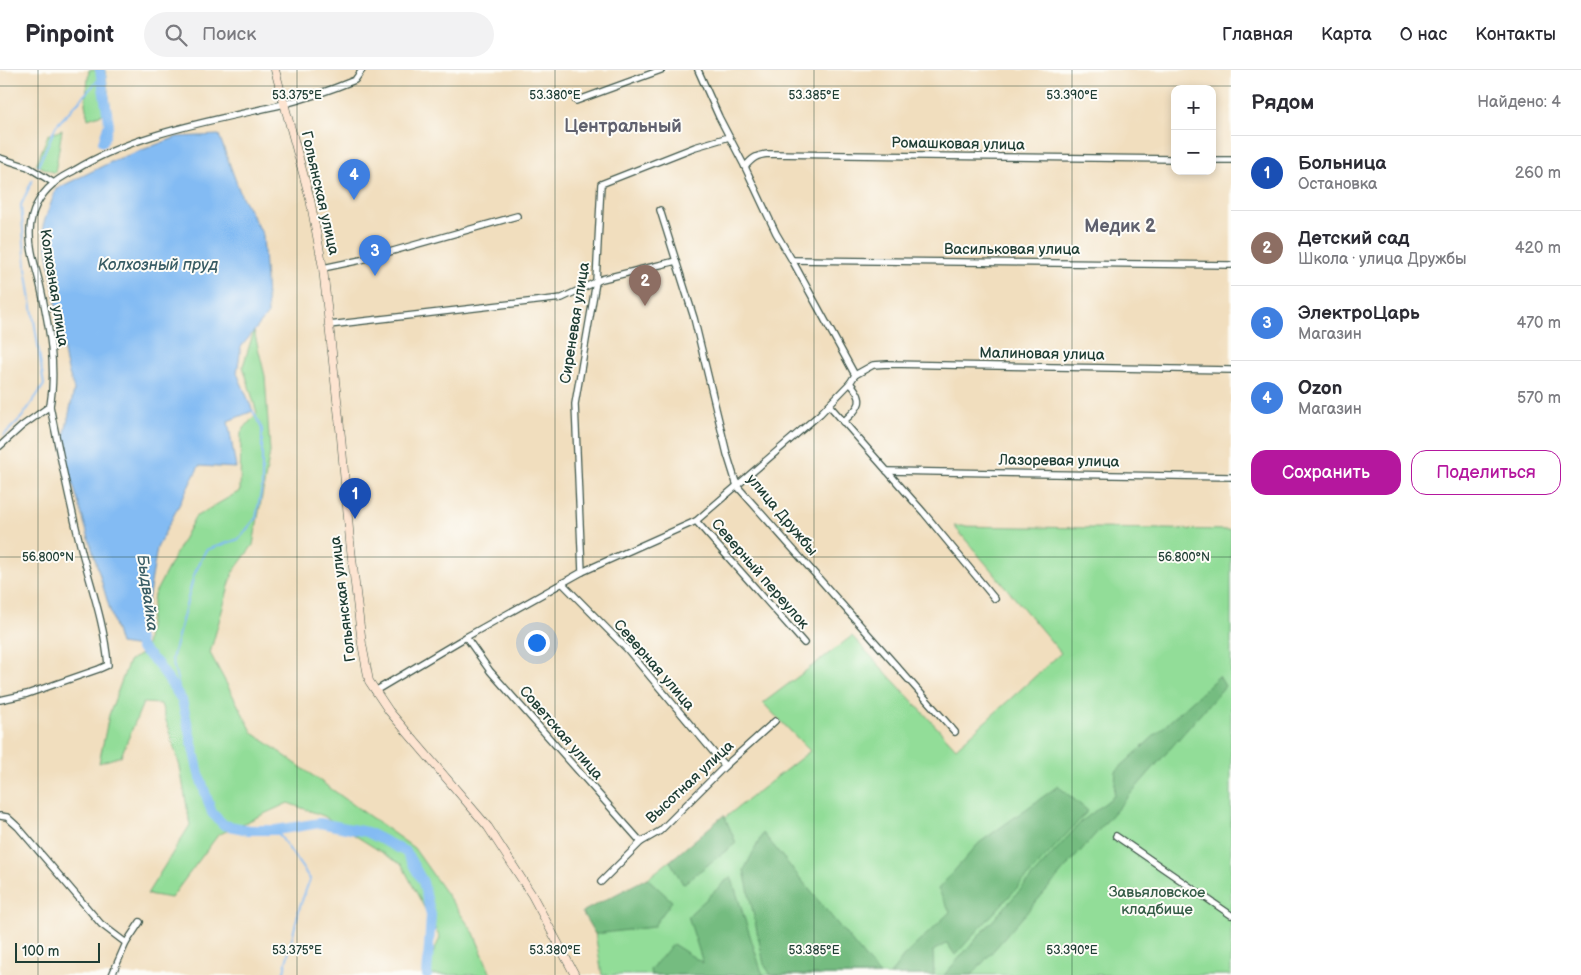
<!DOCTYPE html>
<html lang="ru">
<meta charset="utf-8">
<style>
:root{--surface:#fff;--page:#f2f2f3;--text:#2b2b33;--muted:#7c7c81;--line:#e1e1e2;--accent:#b5179e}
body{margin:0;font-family:"Balsamiq Sans",sans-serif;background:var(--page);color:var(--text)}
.controls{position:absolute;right:15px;top:15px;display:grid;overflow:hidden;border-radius:10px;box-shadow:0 2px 8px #0003}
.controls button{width:45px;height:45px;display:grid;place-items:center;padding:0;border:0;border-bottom:1px solid var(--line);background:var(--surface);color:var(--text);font:25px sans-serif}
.scale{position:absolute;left:15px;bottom:12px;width:85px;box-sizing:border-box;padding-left:5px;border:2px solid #1f3d34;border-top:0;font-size:14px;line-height:18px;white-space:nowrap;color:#1f3d34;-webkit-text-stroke:4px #fdfcf7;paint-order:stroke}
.you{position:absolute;left:536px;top:572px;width:18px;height:18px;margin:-12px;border:4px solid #fff;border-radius:50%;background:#1a73e8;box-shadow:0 0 0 8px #1a73e833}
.badge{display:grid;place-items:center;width:32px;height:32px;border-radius:50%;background:var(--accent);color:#fff;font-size:16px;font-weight:700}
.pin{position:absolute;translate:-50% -41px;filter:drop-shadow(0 1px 2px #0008)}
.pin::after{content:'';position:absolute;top:26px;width:18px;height:15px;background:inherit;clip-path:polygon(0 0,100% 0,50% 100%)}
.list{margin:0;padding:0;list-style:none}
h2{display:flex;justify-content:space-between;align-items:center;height:65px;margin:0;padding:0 20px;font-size:21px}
h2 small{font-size:16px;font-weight:400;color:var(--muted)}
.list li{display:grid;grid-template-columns:32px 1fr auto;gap:15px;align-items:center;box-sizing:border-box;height:75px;padding:0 20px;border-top:1px solid var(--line)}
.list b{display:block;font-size:19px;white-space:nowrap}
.list p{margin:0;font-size:16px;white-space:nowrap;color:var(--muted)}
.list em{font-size:16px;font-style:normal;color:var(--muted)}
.actions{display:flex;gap:10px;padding:15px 20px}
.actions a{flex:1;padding:11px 0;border:1px solid var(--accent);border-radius:15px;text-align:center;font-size:18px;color:var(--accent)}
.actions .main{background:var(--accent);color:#fff}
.icon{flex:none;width:28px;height:28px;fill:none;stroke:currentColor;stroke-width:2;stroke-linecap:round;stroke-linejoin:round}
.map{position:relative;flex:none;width:1231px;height:905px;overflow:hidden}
header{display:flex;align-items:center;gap:30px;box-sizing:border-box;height:70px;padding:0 25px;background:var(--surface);border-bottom:1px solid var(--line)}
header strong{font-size:24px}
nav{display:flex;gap:28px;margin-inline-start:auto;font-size:18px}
.search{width:350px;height:45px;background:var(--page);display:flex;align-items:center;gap:12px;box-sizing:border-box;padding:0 18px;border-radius:28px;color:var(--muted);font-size:19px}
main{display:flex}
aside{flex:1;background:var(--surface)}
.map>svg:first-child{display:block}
</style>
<header>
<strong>Pinpoint</strong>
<div class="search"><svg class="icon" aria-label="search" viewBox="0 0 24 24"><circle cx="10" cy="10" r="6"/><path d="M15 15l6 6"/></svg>Поиск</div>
<nav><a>Главная</a><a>Карта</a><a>О нас</a><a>Контакты</a></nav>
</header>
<main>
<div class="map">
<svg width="1231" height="905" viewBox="0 0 1231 905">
<rect width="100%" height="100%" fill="#fdfcf7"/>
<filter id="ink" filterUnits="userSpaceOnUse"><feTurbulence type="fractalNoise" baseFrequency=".02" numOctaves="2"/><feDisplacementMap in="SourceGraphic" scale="10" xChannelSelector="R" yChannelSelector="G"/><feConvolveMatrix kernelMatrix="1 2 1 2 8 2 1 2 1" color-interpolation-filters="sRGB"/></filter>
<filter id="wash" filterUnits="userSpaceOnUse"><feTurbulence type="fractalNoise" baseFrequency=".0096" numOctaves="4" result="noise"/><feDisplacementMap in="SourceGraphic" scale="20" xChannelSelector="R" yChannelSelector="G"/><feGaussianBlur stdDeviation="1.12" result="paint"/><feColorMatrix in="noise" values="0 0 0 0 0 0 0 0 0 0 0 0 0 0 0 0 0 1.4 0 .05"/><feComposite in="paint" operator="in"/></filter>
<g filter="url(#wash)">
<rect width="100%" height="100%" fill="#f1debe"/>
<!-- green -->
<g fill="#92dd98" stroke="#588d66">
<polygon points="89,0 105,0 111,41 88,49 85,34"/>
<polygon points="62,60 55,103 36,95 48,65"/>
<polygon points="254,261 265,306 270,382 253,475 233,502 210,583 253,663 414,778 474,863 491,905 423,905 440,868 402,795 324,746 288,733 218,765 171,828 147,824 190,755 180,697 161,634 143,633 121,686 99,693 109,645 129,591 145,582 154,525 195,447 240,421 241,362 257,343 243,296"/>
<polygon points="954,456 1231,460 1231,905 602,905 593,851 810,681 763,633 852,566 956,678 1061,583"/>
</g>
<!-- forest -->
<g fill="#75bc80" stroke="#4a7c5a">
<polygon points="1219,606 1225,616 972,905 944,905 1081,752 1114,726 1116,701"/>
<polygon points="1058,716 1088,741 955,885 947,873 933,881 934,905 890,905 903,887 950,842 938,819 979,773"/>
<polygon points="724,745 736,773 683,814 670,791"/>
<polygon points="763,763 877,902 880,905 771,905 764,894 744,800"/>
<polygon points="731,806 761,900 764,905 651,905 650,900 673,874 703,893 688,846"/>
<polygon points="647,808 672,831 653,857 595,864 582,842"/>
</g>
<!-- water -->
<polygon fill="#83bbf3" stroke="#517c94" points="219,65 241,125 263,165 268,244 241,277 237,303 253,341 228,351 236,398 199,396 157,478 140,577 120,574 62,377 74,320 66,293 43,155 56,119 115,90 177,67"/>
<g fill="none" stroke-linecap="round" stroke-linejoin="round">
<!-- stream -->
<g stroke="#83bbf3" stroke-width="2">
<polyline points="38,96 56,56 101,7"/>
<polyline points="4,365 22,347 44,315 26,198 21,135 32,111"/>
<polyline points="182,630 172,589 194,505 206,480 239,469 256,448 262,417 262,359 253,341"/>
<polyline points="276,760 310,809 300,836 283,905"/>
</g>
<!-- river -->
<g stroke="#83bbf3" stroke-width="10">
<polyline points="100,0 109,54 103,72"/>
<polyline points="138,565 140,577 157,593 182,630 199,704 212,743 224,755 249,760 276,760 320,753 367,762 406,782 423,812 431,845 427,905"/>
</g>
</g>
</g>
<g filter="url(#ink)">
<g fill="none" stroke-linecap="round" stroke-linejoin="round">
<!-- minor casing -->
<g stroke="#3e5549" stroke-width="8">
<g id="minor">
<polyline points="576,31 661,0"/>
<polyline points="0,88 28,97 54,113"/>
<polyline points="1212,90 1231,90"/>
<path d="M745,97C752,88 757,85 768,84L1175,89"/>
<polyline points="660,140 694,248 727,384 737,416 955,662"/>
<polyline points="792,190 1231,195"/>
<polyline points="323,198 361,190 517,146"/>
<polyline points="329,255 562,228 602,209 676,191"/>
<polyline points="855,305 873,295 888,294 1231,300"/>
<polyline points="829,335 924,443 995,529"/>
<path d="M843,352C859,337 867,332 850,313"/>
<path d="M0,376L22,356L50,336C57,297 49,257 41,219C37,200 29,180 30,160C31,142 39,126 53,114C59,108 68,104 75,100C138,62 213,51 284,34C308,28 333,19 355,10L362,0"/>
<polyline points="887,401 1231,407"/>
<polyline points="696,451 804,573"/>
<polyline points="582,502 575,334 596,212 601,114 695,77 729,67"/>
<polyline points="562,513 627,579 725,696"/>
<polyline points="466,567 490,601 641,772"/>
<polyline points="375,621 466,567 582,502 696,451 820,344 850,313 855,305 792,190 776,163 745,97 719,47 698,0"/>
<path d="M0,630L27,624L99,599L108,595C105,558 93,522 83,486C70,436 60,386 50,336"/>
<polyline points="0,746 7,747 18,757 101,854 126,873"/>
<polyline points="1116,766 1231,845"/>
<polyline points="601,812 641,772 660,761 725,696 775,651"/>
<polyline points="112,905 126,873 140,852"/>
</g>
</g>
<!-- secondary casing -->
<g stroke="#3e5549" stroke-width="9">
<polyline id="secondary" points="275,0 310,129 323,198 341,367 350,471 362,574 369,611 389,641 488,757 532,825 575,905"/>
</g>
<!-- minor -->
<use href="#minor" stroke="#fff" stroke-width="5.5"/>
<!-- secondary -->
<use href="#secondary" stroke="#fde4d1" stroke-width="8"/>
</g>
</g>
<!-- ticks -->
<path fill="none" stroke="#1f3d34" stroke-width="1" stroke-opacity="0.45" d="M38,0V905M297,0V905M555,0V905M814,0V905M1072,0V905M0,16H1231M0,487H1231"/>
<g text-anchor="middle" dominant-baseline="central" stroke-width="4" stroke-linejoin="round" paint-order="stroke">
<!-- street labels -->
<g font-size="15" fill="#1f3d34" stroke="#fdfcf7">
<text transform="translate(958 74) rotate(1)">Ромашковая улица</text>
<text transform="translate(320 123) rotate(77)">Гольянская улица</text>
<text x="1012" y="179">Васильковая улица</text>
<text transform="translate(54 218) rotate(81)">Колхозная улица</text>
<text transform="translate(575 253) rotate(-81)">Сиреневая улица</text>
<text transform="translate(1042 284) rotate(1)">Малиновая улица</text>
<text transform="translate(1059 391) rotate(1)">Лазоревая улица</text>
<text transform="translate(782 445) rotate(50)">улица Дружбы</text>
<text transform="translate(760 504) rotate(49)">Северный переулок</text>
<text transform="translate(343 529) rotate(-97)">Гольянская улица</text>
<text transform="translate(654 595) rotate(49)">Северная улица</text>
<text transform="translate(561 663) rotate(49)">Советская улица</text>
<text transform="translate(690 712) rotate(-43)">Высотная улица</text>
</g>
<!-- park labels -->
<g font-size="15" fill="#365d48" stroke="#fdfcf7">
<text x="1157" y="822">Завьяловское<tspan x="1157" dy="17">кладбище</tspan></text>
</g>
<!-- water labels -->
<g font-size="16" font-style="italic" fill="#385c64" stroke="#fdfcf7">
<text x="158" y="195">Колхозный пруд</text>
<text transform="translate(147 523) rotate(82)">Быдвайка</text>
</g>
<!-- quarter labels -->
<g font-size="18" font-weight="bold" fill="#60616e" stroke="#fdfcf7">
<text x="623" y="56">Центральный</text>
<text x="1120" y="156">Медик 2</text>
</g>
</g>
<g font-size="12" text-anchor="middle" fill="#1f3d34" stroke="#fdfcf7" stroke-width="4" stroke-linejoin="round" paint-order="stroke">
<text x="297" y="29">53.375°E</text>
<text x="555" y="29">53.380°E</text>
<text x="814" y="29">53.385°E</text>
<text x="1072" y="29">53.390°E</text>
<text x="48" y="491">56.800°N</text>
<text x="1184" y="491">56.800°N</text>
<text x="297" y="884">53.375°E</text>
<text x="555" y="884">53.380°E</text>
<text x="814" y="884">53.385°E</text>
<text x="1072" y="884">53.390°E</text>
</g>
</svg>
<div class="controls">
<button>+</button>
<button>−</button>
</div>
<div class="scale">100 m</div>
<div class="you"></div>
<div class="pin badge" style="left:355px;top:449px;background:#1a4fb4">1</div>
<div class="pin badge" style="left:645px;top:236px;background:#8d6e63">2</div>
<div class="pin badge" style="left:375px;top:206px;background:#3f7fe0">3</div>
<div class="pin badge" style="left:354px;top:130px;background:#3f7fe0">4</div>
</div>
<aside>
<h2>Рядом<small>Найдено: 4</small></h2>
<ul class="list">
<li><span class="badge" style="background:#1a4fb4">1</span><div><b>Больница</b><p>Остановка</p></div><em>260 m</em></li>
<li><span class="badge" style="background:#8d6e63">2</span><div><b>Детский сад</b><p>Школа · улица Дружбы</p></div><em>420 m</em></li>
<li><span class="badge" style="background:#3f7fe0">3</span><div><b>ЭлектроЦарь</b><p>Магазин</p></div><em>470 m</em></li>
<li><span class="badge" style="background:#3f7fe0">4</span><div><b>Ozon</b><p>Магазин</p></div><em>570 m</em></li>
</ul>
<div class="actions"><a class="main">Сохранить</a><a>Поделиться</a></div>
</aside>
</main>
